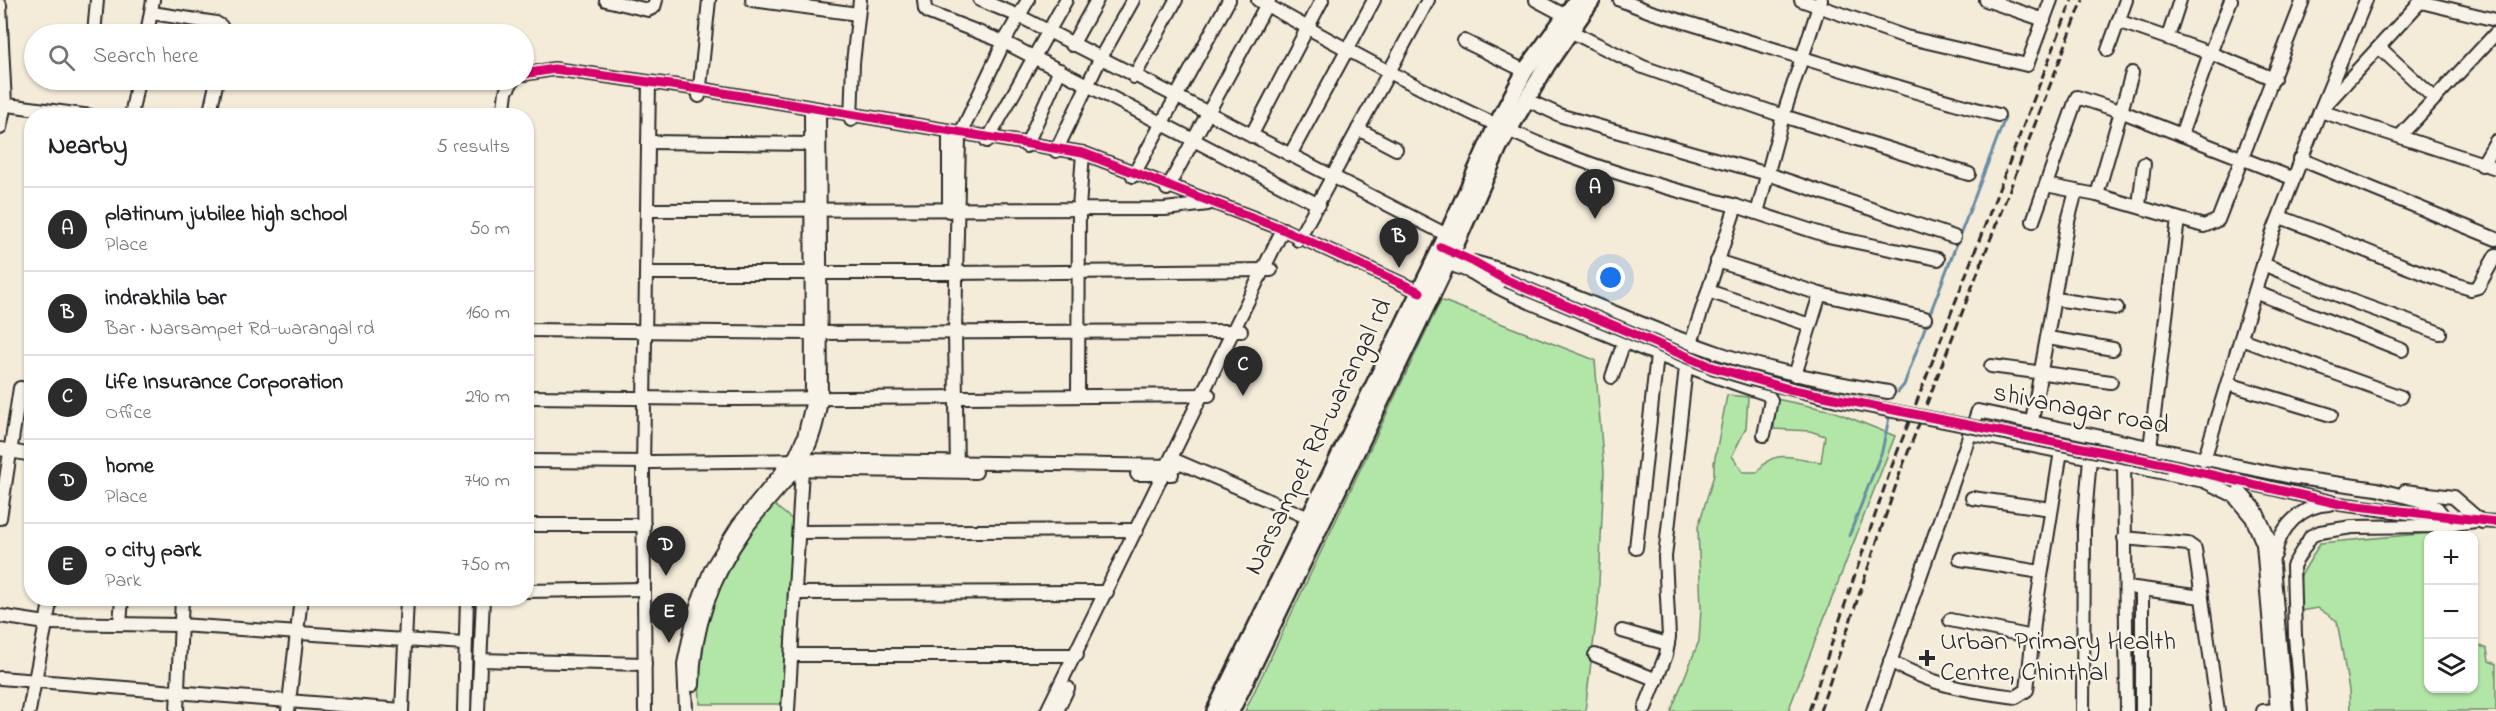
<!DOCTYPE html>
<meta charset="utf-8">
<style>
:root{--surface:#fff;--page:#f6f6f6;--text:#202124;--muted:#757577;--line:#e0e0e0;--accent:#2b2b2b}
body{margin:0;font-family:"Indie Flower",sans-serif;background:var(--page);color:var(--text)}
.controls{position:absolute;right:18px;bottom:18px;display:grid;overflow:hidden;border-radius:12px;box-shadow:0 2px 4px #0004}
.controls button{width:54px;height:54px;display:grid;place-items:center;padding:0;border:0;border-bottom:2px solid var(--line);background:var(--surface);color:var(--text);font:30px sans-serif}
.you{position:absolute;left:1611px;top:278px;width:21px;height:21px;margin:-15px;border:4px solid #fff;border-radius:50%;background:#1a73e8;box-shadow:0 0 0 9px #1a73e833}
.badge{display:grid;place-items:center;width:39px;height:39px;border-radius:50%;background:var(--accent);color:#fff;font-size:20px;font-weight:700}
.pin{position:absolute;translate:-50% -50px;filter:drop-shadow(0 2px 3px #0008)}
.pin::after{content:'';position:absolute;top:32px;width:21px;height:18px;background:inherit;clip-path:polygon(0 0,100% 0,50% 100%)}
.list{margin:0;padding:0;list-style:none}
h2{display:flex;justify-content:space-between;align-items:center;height:78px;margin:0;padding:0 24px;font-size:26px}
h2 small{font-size:20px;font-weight:400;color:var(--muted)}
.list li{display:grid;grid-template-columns:39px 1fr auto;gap:18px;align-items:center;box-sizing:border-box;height:84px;padding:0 24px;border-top:2px solid var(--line)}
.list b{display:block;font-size:22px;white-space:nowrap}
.list p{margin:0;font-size:20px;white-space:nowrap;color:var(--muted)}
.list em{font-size:20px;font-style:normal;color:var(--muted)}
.icon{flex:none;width:33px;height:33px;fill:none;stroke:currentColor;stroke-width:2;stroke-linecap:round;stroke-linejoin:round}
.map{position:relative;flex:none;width:2496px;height:711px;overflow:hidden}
.search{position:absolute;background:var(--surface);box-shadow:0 2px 4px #0004;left:24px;top:24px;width:510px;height:66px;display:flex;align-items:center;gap:15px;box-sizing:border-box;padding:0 21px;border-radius:33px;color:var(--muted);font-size:22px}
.panel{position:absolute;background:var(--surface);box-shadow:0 2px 4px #0004;left:24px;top:108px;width:510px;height:498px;border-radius:24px}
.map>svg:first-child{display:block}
</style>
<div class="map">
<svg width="2496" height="711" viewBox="0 0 2496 711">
<rect width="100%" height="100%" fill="#f4ebd9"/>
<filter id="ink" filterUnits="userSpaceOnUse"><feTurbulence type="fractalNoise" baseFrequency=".0167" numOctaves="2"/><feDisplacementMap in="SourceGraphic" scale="12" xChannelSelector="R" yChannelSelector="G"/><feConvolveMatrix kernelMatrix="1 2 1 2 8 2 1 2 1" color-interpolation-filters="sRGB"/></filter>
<g filter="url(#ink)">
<!-- green -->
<g fill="#b2e6a7" stroke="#6e8869" stroke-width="1.5">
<polygon points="1441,300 1595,360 1604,471 1598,605 1585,711 1245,711"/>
<path d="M1727,395L1748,397L1746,428L1732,456L1743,472H1758C1772,447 1797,459 1821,462L1825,436L1810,431L1774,429L1776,399L1833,411L1895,436L1788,711H1671L1699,641L1701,609L1698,527L1714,475V463Z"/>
<polygon points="773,504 794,521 781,704 700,704 698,648 723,572 747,534"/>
<polygon points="2443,532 2441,535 2428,536 2428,688 2474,688 2474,643 2487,649 2489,661 2496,664 2496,711 2350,711 2349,690 2337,621 2318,608 2293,612 2299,579 2320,543"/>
</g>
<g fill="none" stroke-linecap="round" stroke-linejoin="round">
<!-- stream -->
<g stroke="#698da3" stroke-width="3">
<polyline points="1929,316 2005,118"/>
<polyline points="1898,392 1904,385 1927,322"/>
<polyline points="1849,536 1882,451 1889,418"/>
</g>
<!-- minor casing -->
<g stroke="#2b2b2b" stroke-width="16">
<g id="minor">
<polyline points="606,0 648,10 654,7 656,0"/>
<polyline points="752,0 858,14"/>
<polyline points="924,0 925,9 929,13 1004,42 1319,205"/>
<polyline points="980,0 1019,16 1447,235"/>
<path d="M1258,0C1354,54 1452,108 1554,150C1613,174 1675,190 1736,206"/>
<polyline points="1536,0 1566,16"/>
<path d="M1620,0L1651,12C1767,46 1882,84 1998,115"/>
<polyline points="1801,0 1906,37 2027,65 2051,0"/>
<polyline points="1986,0 2044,20"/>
<polyline points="2231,0 2210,53 2274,79"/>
<polyline points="2366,0 2320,111 2496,168"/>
<polyline points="2421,2 2496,20"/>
<polyline points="0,5 5,104 0,128"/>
<polyline points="152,13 216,23 221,26 225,34"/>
<polyline points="2118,21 2210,53 2181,135"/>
<polyline points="1570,31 1643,67 1783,116 1969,174"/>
<polyline points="94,34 97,0"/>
<polyline points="147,34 153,0"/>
<polyline points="2168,37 2180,0"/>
<polyline points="1464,41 1525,71"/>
<polyline points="1072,45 1097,0"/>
<polyline points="2380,48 2434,98"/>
<polyline points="2108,50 2126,0"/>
<polyline points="524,74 554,69 700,89 1083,153 1280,228 1420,292"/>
<polyline points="1134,77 1176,0"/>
<polyline points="699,96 709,0"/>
<polyline points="1527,100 1562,116 1768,174 1954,237"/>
<polyline points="0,104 91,116"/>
<polyline points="131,116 138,80"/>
<polyline points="209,116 217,80"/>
<polyline points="503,116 506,92 513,80"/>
<polyline points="851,120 853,63 860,0"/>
<polyline points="1358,129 1396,149"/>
<polyline points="1251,136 1322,0"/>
<polyline points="2400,136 2496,33"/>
<polyline points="987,141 1066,0"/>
<polyline points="648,142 810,144"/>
<polyline points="1026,146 1060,70"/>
<polyline points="1056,151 1100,59 1133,0"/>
<polyline points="1290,155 1374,0"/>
<polyline points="2300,159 2496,239"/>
<polyline points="2482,165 2496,141"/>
<polyline points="1133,176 1229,0"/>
<polyline points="2046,185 2076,191"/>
<polyline points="1167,189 1269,0"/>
<polyline points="2097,195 2204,226 2218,220 2303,0"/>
<polyline points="2139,205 2144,164"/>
<polyline points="648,210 1165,209 1208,204"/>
<polyline points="949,211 949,132"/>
<polyline points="1757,213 1828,236 1938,259"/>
<path d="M2280,217C2344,240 2406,270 2471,289L2478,287L2496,255"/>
<polyline points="2033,221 2077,97 2120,111 2292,178"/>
<polyline points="1298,240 1428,0"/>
<polyline points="1441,261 1471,272 1506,280"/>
<polyline points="1717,261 1820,294 1925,318"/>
<path d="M1474,262C1558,284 1636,325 1719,353C1774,372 1831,382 1888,392"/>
<polyline points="2263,264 2357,303 2440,333"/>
<path d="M1471,272C1504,293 1539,306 1575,321C1638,348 1702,373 1767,394L1771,400L1764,435"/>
<polyline points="647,273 949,273 1271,270"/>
<polyline points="1708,291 1810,325"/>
<polyline points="2255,292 2402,350"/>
<polyline points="2055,299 2117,308"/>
<polyline points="526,330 810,333 1241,331"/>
<polyline points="2048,338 2113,349"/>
<polyline points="2241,339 2401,397"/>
<polyline points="1991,366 2111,382"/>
<polyline points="1795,375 1820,294"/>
<polyline points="1612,377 1624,342"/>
<polyline points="2228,384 2331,415"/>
<polyline points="1078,394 1079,208 1083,153"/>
<polyline points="526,397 733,399 1209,395"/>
<polyline points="2032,421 2067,225 2076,191 2097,195 2132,73"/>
<polyline points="1969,433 2204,481 2233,495 2252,518 2263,544 2277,711"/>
<polyline points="2150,448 2178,219"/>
<polyline points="0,449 32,455"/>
<polyline points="1172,459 1316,521"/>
<polyline points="2204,460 2272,235 2320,111 2422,0"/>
<polyline points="526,461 652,462 803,460 1176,466"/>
<polyline points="2124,463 2127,711"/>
<polyline points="783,469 976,472"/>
<polyline points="2192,470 2340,504 2449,518"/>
<polyline points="957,471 955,332 959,137 1004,42 1028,0"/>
<polyline points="1137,474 1172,474"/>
<polyline points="2239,491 2255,508 2271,543 2286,711"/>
<polyline points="2405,491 2453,497 2482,522"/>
<polyline points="1972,498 2051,509"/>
<polyline points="0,518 20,388 32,390"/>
<polyline points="2469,520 2496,522"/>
<polyline points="526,525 644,525"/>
<polyline points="799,532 1137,530"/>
<polyline points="2124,538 2188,544 2195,549 2218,711"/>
<polyline points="1636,548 1657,355"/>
<path d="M2275,555C2279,528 2301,505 2330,504"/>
<polyline points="1960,559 2041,572"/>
<polyline points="2135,588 2202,597"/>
<polyline points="526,591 643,589"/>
<polyline points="796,593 1107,592"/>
<polyline points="0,616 46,623 180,625 464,644"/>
<polyline points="1950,620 2033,637"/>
<polyline points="120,624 122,598"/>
<polyline points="1622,631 1668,644"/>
<polyline points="793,655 1077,655"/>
<polyline points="1595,655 1657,680"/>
<polyline points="480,660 645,664"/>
<path d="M1890,661C1936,687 1965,690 2016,697L2027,690L2035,614L2061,451"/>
<polyline points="0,678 402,710"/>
<path d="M693,685C693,629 713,575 745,530C783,477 812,470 821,398L819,109"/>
<polyline points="1645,708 1666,655 1669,637 1665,557 1686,367 1691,343 1736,206 1757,213 1783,116 1821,0"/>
<polyline points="29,711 51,598"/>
<polyline points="177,711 182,598"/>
<polyline points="288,711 301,598"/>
<polyline points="402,711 407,598"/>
<polyline points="464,711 467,598"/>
<polyline points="478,711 483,598"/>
<polyline points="645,711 643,468 649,83"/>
<polyline points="686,711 684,664 695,611 711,569 739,524 796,455 804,437 812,404 811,108"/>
<polyline points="788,711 802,469"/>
<polyline points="1047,711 1283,229"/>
<polyline points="1057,711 1068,688"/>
<polyline points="1873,711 1978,411 2291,477 2377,489 2426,502 2437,508 2444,517"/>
<polyline points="2083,711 2084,528 2090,458"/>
<polyline points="2142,711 2142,589"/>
<polyline points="2263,711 2277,710"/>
<polyline points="2301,711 2295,636 2293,566 2311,536 2320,532 2352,527 2439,526 2475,521"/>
</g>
</g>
<!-- major casing -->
<g stroke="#2b2b2b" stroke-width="20">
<g id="major">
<polyline points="1215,711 1447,235 1497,124 1525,71 1577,0"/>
<polyline points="1231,711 1447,264 1499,147 1547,65 1592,0"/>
</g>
</g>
<!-- minor -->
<use href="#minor" stroke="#f7f3e8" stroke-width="12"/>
<!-- major -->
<use href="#major" stroke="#f7f3e8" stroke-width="15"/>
<!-- rail -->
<g stroke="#2b2b2b" stroke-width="3" stroke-dasharray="9 4.5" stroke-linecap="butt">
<polyline points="1809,711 1890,471 2072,0"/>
<polyline points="1820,711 1900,473 2083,0"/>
</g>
<!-- minor-bridge casing -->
<g stroke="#2b2b2b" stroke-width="16" stroke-linecap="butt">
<polyline id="minor-bridge" points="1506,280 1712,367 1751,379 1837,400 2168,465"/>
</g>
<!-- minor-bridge -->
<use href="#minor-bridge" stroke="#f7f3e8" stroke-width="12"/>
<!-- cycleway casing -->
<g stroke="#f7f3e8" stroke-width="13">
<g id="cycleway">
<polyline points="524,74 554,69 700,89 1083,153 1280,228 1420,292"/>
<polyline points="1441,247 1474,262 1506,280 1712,367 1789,389 2168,465 2340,504 2496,522"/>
</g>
</g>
<!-- cycleway -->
<use href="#cycleway" stroke="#d6006c" stroke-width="9"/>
</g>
</g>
<!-- markers -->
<path fill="#2b2b2b" stroke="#f7f3e8" stroke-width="2" d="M1924 649h6v6h6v6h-6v6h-6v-6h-6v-6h6z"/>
<g text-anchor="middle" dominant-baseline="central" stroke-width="4.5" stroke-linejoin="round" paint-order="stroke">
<!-- street labels -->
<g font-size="27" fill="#2b2b2b" stroke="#f7f3e8">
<text transform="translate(2081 410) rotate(11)">shivanagar road</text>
<text transform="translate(1319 437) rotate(-64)">Narsampet Rd-warangal rd</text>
</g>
<!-- poi labels -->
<g font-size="27" fill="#2b2b2b" stroke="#f7f3e8" text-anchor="start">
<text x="1940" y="642">Urban Primary Health<tspan x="1940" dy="31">Centre, Chinthal</tspan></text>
</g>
</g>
</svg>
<div class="controls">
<button>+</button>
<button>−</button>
<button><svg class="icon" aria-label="layers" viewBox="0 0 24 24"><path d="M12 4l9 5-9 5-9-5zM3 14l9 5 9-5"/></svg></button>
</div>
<div class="you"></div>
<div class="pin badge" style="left:1595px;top:219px">A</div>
<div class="pin badge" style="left:1399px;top:268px">B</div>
<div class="pin badge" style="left:1243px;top:396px">C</div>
<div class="pin badge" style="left:666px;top:576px">D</div>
<div class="pin badge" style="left:669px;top:643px">E</div>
<div class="search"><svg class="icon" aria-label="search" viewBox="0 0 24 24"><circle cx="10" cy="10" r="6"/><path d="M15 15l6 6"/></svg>Search here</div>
<section class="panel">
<h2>Nearby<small>5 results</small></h2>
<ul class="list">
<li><span class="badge">A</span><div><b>platinum jubilee high school</b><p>Place</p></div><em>50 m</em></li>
<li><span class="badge">B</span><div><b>indrakhila bar</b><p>Bar · Narsampet Rd-warangal rd</p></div><em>160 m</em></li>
<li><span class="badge">C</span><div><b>Life Insurance Corporation</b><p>Office</p></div><em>290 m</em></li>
<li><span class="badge">D</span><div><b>home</b><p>Place</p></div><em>740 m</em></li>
<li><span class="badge">E</span><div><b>o city park</b><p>Park</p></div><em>750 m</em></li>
</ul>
</section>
</div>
